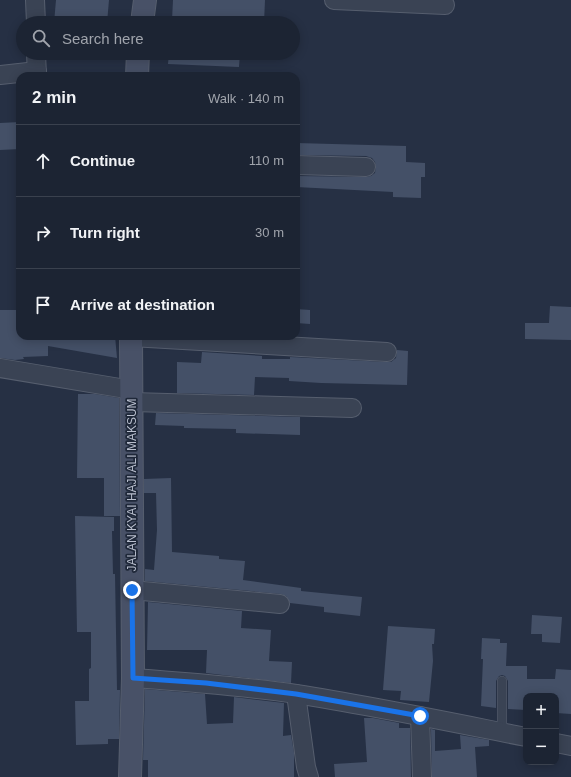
<!DOCTYPE html>
<meta charset="utf-8">
<style>
:root{--surface:#1c2433;--page:#29303f;--text:#f1f3f6;--muted:#a0a4ac;--line:#3a414e}
body{margin:0;font-family:Helvetica,sans-serif;background:var(--page);color:var(--text)}
.controls{position:absolute;right:12px;bottom:12px;display:grid;overflow:hidden;border-radius:8px;box-shadow:0 2px 10px #0003}
.controls button{width:36px;height:36px;display:grid;place-items:center;padding:0;border:0;border-bottom:1px solid var(--line);background:var(--surface);color:var(--text);font:20px sans-serif}
.stop{position:absolute;width:12px;height:12px;margin:-9px;border:3px solid #1a73e8;border-radius:50%;background:#fff}
.stop.end{background:#1a73e8;border-color:#fff;box-shadow:0 1px 4px #0008}
.list{margin:0;padding:0;list-style:none}
h2{display:flex;justify-content:space-between;align-items:center;height:52px;margin:0;padding:0 16px;font-size:17px}
h2 small{font-size:13px;font-weight:400;color:var(--muted)}
.list li{display:grid;grid-template-columns:26px 1fr auto;gap:12px;align-items:center;box-sizing:border-box;height:72px;padding:0 16px;border-top:1px solid var(--line)}
.list b{display:block;font-size:15px;white-space:nowrap}
.list em{font-size:13px;font-style:normal;color:var(--muted)}
.icon{flex:none;width:22px;height:22px;fill:none;stroke:currentColor;stroke-width:2;stroke-linecap:round;stroke-linejoin:round}
.map{position:relative;flex:none;width:571px;height:777px;overflow:hidden}
.search{position:absolute;background:var(--surface);box-shadow:0 2px 10px #0003;left:16px;top:16px;width:284px;height:44px;display:flex;align-items:center;gap:10px;box-sizing:border-box;padding:0 14px;border-radius:22px;color:var(--muted);font-size:15px}
.panel{position:absolute;background:var(--surface);box-shadow:0 2px 10px #0003;left:16px;top:72px;width:284px;height:268px;border-radius:12px}
.map>svg:first-child{display:block}
</style>
<div class="map">
<svg width="571" height="777" viewBox="0 0 571 777">
<rect width="100%" height="100%" fill="#263044"/>
<!-- building -->
<g fill="#445067">
<polygon points="56,0 109,0 107,23 54,23"/>
<polygon points="173,0 265,0 264,23 172,20"/>
<polygon points="169,53 240,53 239,67 168,64"/>
<polygon points="20,122 20,149 0,150 0,123"/>
<polygon points="296,143 406,146 406,162 425,163 425,177 421,177 421,198 393,197 393,192 296,187 296,176 366,177 371,176 375,173 376,167 375,162 372,158 366,156 296,155"/>
<polygon points="550,306 571,307 571,340 525,339 525,323 549,323"/>
<polygon points="296,309 310,310 310,324 296,323"/>
<polygon points="0,310 20,310 20,336 115,336 117,358 48,346 48,356 23,357 24,359 15,360 0,358"/>
<polygon points="397,350 408,351 407,385 321,383 289,381 289,378 255,377 254,395 177,393 177,362 201,363 202,352 262,356 262,359 290,359 290,357 386,362 391,362 396,358"/>
<polygon points="78,394 95,394 119,398 120,516 104,516 104,478 77,478"/>
<polygon points="156,413 300,417 300,435 236,433 236,429 184,428 184,426 155,425"/>
<polygon points="171,478 172,552 219,556 219,559 245,561 243,580 301,588 301,591 362,597 360,616 324,612 324,607 290,603 286,596 281,594 145,581 145,569 154,570 157,530 156,493 144,493 144,479"/>
<polygon points="75,516 114,517 114,531 112,531 113,574 115,574 117,690 120,690 119,739 108,739 108,744 76,745 75,701 89,701 89,669 91,668 91,632 77,632"/>
<polygon points="148,602 242,611 241,628 271,630 269,661 292,662 291,683 206,673 207,650 147,650"/>
<polygon points="532,615 562,617 560,643 542,642 542,634 531,634"/>
<polygon points="388,626 435,629 434,644 432,644 433,661 429,702 400,700 401,691 383,690"/>
<polygon points="482,638 500,639 500,643 507,643 506,666 527,666 527,679 555,679 556,669 571,670 571,714 556,713 556,696 526,696 526,710 508,709 508,681 505,676 502,675 499,676 496,681 496,708 481,706 483,659 481,659"/>
<polygon points="145,689 205,694 207,724 233,723 234,697 284,703 283,736 291,735 294,753 294,777 148,777 148,760 143,760"/>
<polygon points="364,718 373,718 399,723 399,728 410,728 411,777 335,777 334,764 367,762"/>
<polygon points="431,729 435,730 435,751 461,749 460,735 489,740 489,746 475,747 477,777 432,777"/>
</g>
<g fill="none" stroke-linecap="round" stroke-linejoin="round">
<!-- lane casing -->
<g stroke="#565e6e" stroke-width="10">
<polyline id="lane" points="502,732 502,681"/>
</g>
<!-- street casing -->
<g stroke="#565e6e" stroke-width="20">
<g id="street">
<polyline points="35,0 36,23"/>
<polyline points="334,0 445,5"/>
<polyline points="36,53 37,76"/>
<polyline points="0,75 37,71"/>
<polyline points="296,165 366,167"/>
<polyline points="131,337 387,352"/>
<polyline points="0,368 132,390"/>
<polyline points="132,402 352,408"/>
<polyline points="132,590 280,604"/>
<path d="M133,678C188,682 242,686 296,694C373,706 450,722 526,737"/>
<polyline points="296,694 306,767 309,777"/>
<polyline points="420,716 422,777"/>
<polyline points="556,743 571,746"/>
</g>
</g>
<!-- secondary casing -->
<g stroke="#565e6e" stroke-width="24">
<g id="secondary">
<polyline points="142,23 145,0"/>
<polyline points="137,76 138,53"/>
<polyline points="130,777 133,678 131,336"/>
</g>
</g>
<!-- lane -->
<use href="#lane" stroke="#3a4354" stroke-width="9"/>
<!-- street -->
<use href="#street" stroke="#3a4354" stroke-width="18"/>
<!-- secondary -->
<use href="#secondary" stroke="#485167" stroke-width="22"/>
</g>
<g fill="none" stroke-linecap="round" stroke-linejoin="round">
<!-- route -->
<polyline stroke="#1a73e8" stroke-width="5" points="132,590 133,678 206,683 296,694 420,716"/>
</g>
<g text-anchor="middle" dominant-baseline="central" stroke-width="3.5" stroke-linejoin="round" paint-order="stroke">
<!-- street labels -->
<g font-size="12" fill="#b8becd" stroke="#1f2839">
<text transform="translate(132 485) rotate(-90)">JALAN KYAI HAJI ALI MAKSUM</text>
</g>
</g>
</svg>
<div class="controls">
<button>+</button>
<button>−</button>
</div>
<div class="stop" style="left:420px;top:716px"></div>
<div class="stop end" style="left:132px;top:590px"></div>
<div class="search"><svg class="icon" aria-label="search" viewBox="0 0 24 24"><circle cx="10" cy="10" r="6"/><path d="M15 15l6 6"/></svg>Search here</div>
<section class="panel">
<h2>2 min<small>Walk · 140 m</small></h2>
<ul class="list">
<li><svg class="icon" aria-label="ahead" viewBox="0 0 24 24"><path d="M12 20V5M6 11l6-6 6 6"/></svg><div><b>Continue</b></div><em>110 m</em></li>
<li><svg class="icon" aria-label="right" viewBox="0 0 24 24"><path d="M7 20v-9h11M14 6l5 5-5 5"/></svg><div><b>Turn right</b></div><em>30 m</em></li>
<li><svg class="icon" aria-label="arrive" viewBox="0 0 24 24"><path d="M6 21V4h12l-3 4 3 4H6"/></svg><div><b>Arrive at destination</b></div></li>
</ul>
</section>
</div>
